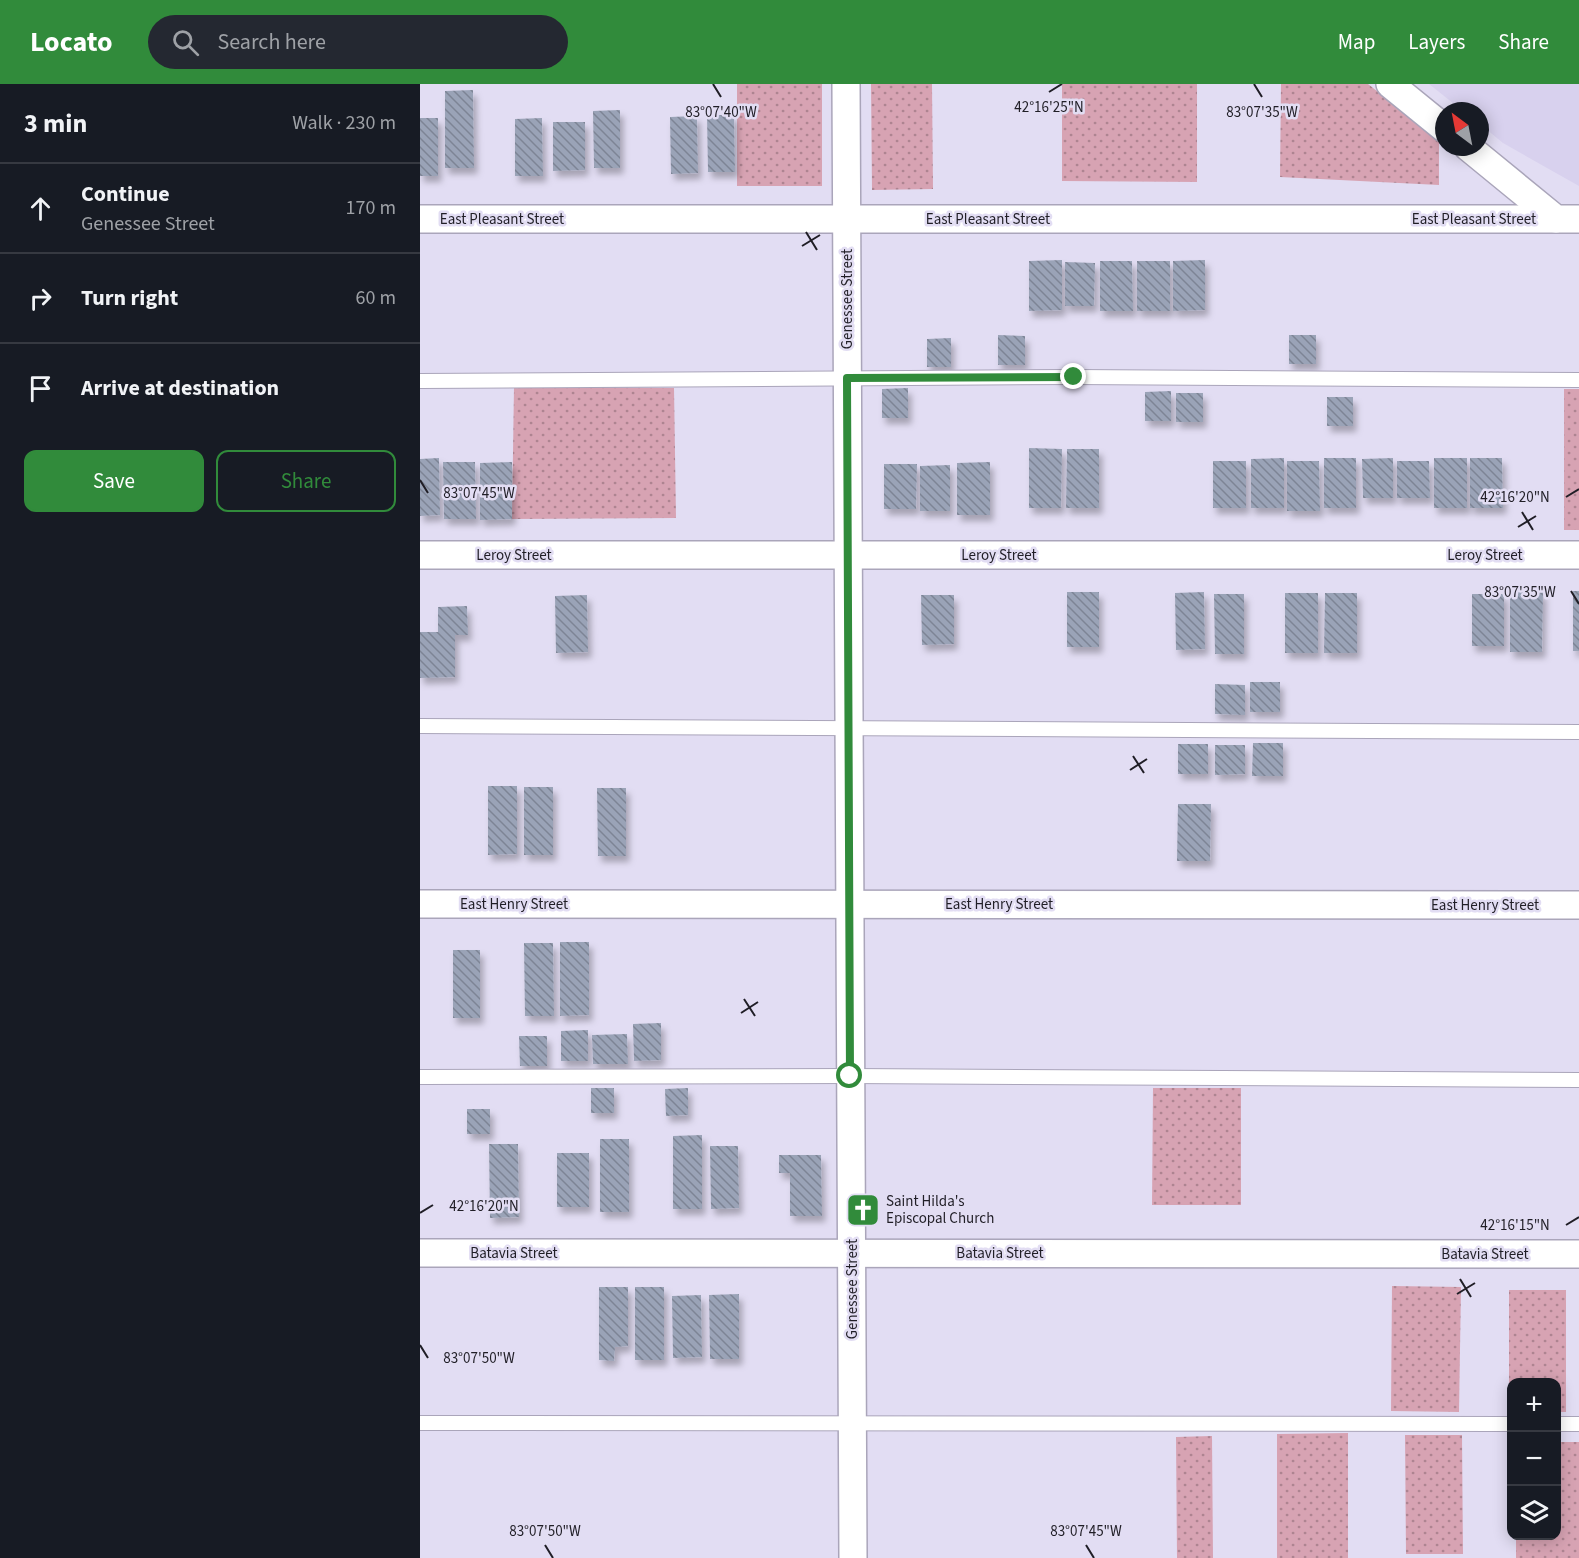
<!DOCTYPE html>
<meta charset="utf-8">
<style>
:root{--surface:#171b24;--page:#242831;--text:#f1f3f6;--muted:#9ea1a6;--line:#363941;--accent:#318b3b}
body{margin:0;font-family:"Source Sans 3",sans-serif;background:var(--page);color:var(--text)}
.controls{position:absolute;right:18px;bottom:18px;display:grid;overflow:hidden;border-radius:12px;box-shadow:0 3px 15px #0003}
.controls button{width:54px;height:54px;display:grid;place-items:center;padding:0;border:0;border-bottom:2px solid var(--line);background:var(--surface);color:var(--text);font:30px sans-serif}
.compass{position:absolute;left:1015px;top:18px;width:54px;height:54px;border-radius:50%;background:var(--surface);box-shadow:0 3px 15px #0003;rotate:328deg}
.stop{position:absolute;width:18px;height:18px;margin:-14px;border:4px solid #318b3b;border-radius:50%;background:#fff}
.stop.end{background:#318b3b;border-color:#fff;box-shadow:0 2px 6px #0008}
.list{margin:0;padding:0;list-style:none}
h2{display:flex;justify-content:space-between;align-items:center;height:78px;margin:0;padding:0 24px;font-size:26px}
h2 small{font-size:20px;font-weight:400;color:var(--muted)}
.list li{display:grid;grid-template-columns:39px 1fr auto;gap:18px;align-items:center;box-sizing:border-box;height:90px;padding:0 24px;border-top:2px solid var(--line)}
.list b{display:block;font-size:22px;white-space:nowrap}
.list p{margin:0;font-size:20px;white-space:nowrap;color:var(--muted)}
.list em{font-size:20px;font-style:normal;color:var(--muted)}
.actions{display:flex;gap:12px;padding:18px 24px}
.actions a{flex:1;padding:14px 0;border:2px solid var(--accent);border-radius:12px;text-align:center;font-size:21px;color:var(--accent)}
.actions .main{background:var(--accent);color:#fff}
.icon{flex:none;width:33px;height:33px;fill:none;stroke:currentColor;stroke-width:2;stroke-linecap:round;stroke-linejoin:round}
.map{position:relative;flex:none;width:1159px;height:1474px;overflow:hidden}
header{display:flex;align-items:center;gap:36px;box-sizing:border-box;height:84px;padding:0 30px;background:var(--accent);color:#fff}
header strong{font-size:28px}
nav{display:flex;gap:33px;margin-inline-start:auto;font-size:21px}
.search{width:420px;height:54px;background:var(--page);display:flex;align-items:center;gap:15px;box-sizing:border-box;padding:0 21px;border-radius:33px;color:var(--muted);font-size:22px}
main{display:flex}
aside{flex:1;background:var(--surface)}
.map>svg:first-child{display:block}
</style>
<header>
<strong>Locato</strong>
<div class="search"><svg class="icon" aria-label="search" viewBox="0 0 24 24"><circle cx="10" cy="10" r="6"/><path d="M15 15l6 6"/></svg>Search here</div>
<nav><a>Map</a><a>Layers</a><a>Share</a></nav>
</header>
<main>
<aside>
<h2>3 min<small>Walk · 230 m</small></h2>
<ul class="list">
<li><svg class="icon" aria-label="ahead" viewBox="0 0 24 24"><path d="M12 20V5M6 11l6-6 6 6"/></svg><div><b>Continue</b><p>Genessee Street</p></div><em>170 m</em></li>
<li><svg class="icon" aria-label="right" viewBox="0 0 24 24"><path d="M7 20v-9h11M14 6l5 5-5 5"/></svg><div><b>Turn right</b></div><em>60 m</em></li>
<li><svg class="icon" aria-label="arrive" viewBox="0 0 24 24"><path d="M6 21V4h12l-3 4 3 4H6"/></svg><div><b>Arrive at destination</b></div></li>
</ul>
<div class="actions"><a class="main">Save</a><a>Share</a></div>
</aside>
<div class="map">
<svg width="1159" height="1474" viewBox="0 0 1159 1474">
<defs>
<pattern id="grass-dots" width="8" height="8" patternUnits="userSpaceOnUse" patternTransform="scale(1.5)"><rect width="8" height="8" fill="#d7a3b3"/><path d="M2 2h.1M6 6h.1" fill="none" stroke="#ae8491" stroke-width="1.8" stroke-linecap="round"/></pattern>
<pattern id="building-back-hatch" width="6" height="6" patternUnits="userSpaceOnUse" patternTransform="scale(1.5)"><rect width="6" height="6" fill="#9aa3b7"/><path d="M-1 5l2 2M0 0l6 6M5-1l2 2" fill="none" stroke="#7d8495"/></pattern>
<filter id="shadow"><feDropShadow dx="3.5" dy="6" stdDeviation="3" flood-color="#0004"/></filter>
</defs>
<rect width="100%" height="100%" fill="#e2ddf3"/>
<!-- built -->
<polygon fill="#d8d1ee" points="1009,0 1159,0 1159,102 1083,59 1060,40 1060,27 1043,27"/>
<!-- grass -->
<g fill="url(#grass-dots)">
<rect x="317" y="0" width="85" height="102"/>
<polygon points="451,0 512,0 513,105 452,106"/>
<polygon points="642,0 777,0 777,98 642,97"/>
<polygon points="861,0 948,0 1019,56 1019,101 860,93"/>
<polygon points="94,303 254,304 256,434 92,435"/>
<rect x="1144" y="305" width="15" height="141"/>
<polygon points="733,1004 821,1004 821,1121 732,1121"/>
<polygon points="972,1202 1041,1203 1039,1328 971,1327"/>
<polygon points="1089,1206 1146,1206 1146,1328 1137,1328 1136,1298 1092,1298 1091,1329 1089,1329"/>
<polygon points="928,1349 928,1474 857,1474 857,1350"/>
<polygon points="985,1351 1042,1351 1043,1470 986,1470"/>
<polygon points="792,1352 793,1474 757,1474 756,1353"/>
<polygon points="1137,1358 1159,1358 1159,1474 1096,1474 1096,1452 1136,1452"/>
</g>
<!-- building -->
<g fill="url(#building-back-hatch)" filter="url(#shadow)">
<polygon points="53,6 54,84 25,84 25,7"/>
<polygon points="200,26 200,84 174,84 173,27"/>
<polygon points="287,31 314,31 315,88 288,88"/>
<polygon points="277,32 278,89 251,90 250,33"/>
<rect x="0" y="34" width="18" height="58"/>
<polygon points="122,34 123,92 95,92 95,35"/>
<polygon points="133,38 165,38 165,86 133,87"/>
<polygon points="642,176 642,226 609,227 609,177"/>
<polygon points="785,176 785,226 753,227 753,177"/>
<polygon points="680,177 712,177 713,227 680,227"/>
<rect x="717" y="177" width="33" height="50"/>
<polygon points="645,178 675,179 674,222 645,222"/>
<polygon points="578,251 605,252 605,281 578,281"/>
<rect x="869" y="251" width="27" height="29"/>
<polygon points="531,254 531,283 507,283 507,255"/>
<polygon points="488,304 488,334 462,334 462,305"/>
<polygon points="751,307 751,337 725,337 725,308"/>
<rect x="756" y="309" width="27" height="29"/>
<rect x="907" y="313" width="26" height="29"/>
<polygon points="609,364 642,365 641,424 609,424"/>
<polygon points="647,365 679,365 679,424 646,424"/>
<polygon points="19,374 20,431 0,432 0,375"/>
<polygon points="864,374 864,424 831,424 831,375"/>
<rect x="904" y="374" width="32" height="50"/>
<polygon points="973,374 973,414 943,414 942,375"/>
<rect x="1014" y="374" width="33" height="50"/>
<polygon points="1050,374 1082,374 1083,424 1050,424"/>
<rect x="793" y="377" width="33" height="47"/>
<polygon points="867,377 899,377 900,427 867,427"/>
<polygon points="977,377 1009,377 1010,414 977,414"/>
<polygon points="23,378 55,378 56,435 24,435"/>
<polygon points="92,378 92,435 60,436 60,379"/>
<polygon points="570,378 570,431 537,431 537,379"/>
<polygon points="464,380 497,380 496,425 464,425"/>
<polygon points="530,381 530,427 500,427 500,382"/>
<rect x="1153" y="507" width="6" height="60"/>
<rect x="647" y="508" width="32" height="55"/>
<polygon points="784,508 785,565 756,566 755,509"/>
<polygon points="1090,508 1123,508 1122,568 1090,568"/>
<rect x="865" y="509" width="33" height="60"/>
<polygon points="905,509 937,509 937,569 904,569"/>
<polygon points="794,510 824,510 824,570 795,570"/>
<rect x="1052" y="510" width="32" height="52"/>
<polygon points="167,511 168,568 136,569 135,512"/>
<polygon points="501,511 534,511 534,560 502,561"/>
<polygon points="47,522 48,551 35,551 35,593 0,594 0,548 18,548 18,523"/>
<rect x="830" y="598" width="30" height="30"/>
<polygon points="795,600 825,601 825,631 795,630"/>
<polygon points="833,659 863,659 863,692 832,692"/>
<rect x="758" y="660" width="30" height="30"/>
<polygon points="795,661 825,661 825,690 795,691"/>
<polygon points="68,702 97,702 97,770 68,771"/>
<rect x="104" y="703" width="29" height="68"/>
<polygon points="177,704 206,704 206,772 178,772"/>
<polygon points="758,720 791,720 790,777 757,777"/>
<polygon points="140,858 169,858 169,931 140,932"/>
<polygon points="104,859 133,859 134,932 105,932"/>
<rect x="33" y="866" width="27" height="68"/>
<polygon points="241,939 241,976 214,977 213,940"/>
<polygon points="168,946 168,977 141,977 141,947"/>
<polygon points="207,950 208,980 173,980 172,951"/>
<polygon points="99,952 127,952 127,982 100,982"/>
<rect x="171" y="1004" width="23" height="25"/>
<polygon points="268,1004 268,1031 246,1032 245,1005"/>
<rect x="47" y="1025" width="23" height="25"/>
<polygon points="282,1051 282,1125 253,1125 253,1052"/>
<rect x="180" y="1055" width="29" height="73"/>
<polygon points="69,1060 98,1060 99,1133 70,1134"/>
<polygon points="290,1062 318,1062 319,1124 291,1125"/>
<rect x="137" y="1069" width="32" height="54"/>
<polygon points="359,1071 401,1071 402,1132 370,1132 370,1089 359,1089"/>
<polygon points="179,1203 208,1203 208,1262 195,1263 194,1277 179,1276"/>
<rect x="215" y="1203" width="29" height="73"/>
<polygon points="319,1210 319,1275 290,1275 289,1211"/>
<polygon points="281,1211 282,1273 253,1274 252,1212"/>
</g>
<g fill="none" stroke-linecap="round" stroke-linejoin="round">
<!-- lane casing -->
<g stroke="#aaa5ba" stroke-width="16">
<g id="lane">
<polyline points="0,297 654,293 1159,296"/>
<polyline points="0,642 1159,648"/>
<polyline points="0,993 430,992 1159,996"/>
<polyline points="0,1339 1092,1340"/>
<polyline points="1136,1340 1159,1340"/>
</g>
</g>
<!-- street casing -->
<g stroke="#aaa5ba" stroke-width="30">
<g id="street">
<polyline points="426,0 433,1474"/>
<polyline points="970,0 1024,44"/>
<polyline points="1048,63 1136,135 1159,135"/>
<polyline points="0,135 1136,135"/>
<polyline points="0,471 1159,471"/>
<polyline points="0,820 1159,821"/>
<polyline points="0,1169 1159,1170"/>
</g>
</g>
<!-- lane -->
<use href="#lane" stroke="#fff" stroke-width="14"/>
<!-- street -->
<use href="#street" stroke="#fff" stroke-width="27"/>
</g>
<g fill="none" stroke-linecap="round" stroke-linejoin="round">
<!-- route -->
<polyline stroke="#318b3b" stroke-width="8" points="430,992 427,294 654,293"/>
</g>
<!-- ticks -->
<path fill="none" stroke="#201e26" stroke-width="2" d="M293,0L301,13M834,0L842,13M629,8L642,0M386,148L397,166M382,162L400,151M0,396L8,409M1146,413L1159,405M1102,428L1113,446M1098,443L1116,432M1151,507L1159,520M713,672L724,689M710,686L727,675M324,915L335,932M321,929L338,918M0,1129L13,1121M1146,1141L1159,1133M1040,1195L1051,1213M1037,1210L1055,1199M0,1261L8,1274M125,1461L133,1474M666,1461L674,1474"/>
<!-- icons -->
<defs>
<g id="church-square" transform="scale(1.725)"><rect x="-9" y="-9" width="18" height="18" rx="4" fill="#318b3b" stroke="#e2ddf3"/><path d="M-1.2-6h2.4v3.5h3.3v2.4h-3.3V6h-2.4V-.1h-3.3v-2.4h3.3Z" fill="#fff"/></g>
</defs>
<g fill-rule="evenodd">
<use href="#church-square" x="443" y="1126"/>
</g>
<g text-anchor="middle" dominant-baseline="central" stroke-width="5" stroke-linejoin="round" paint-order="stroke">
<!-- street labels -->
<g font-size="15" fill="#201e26" stroke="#e2ddf3">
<text x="82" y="135">East Pleasant Street</text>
<text x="568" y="135">East Pleasant Street</text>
<text x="1054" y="135">East Pleasant Street</text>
<text transform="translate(427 215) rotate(-90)">Genessee Street</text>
<text x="94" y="471">Leroy Street</text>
<text x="579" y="471">Leroy Street</text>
<text x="1065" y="471">Leroy Street</text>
<text x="94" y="820">East Henry Street</text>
<text x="579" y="820">East Henry Street</text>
<text x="1065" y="821">East Henry Street</text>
<text x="94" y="1169">Batavia Street</text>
<text x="580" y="1169">Batavia Street</text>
<text x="1065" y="1170">Batavia Street</text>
<text transform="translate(432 1205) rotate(-90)">Genessee Street</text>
</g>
<!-- poi labels -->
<g font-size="15" fill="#201e26" stroke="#e2ddf3" text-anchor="start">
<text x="466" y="1117">Saint Hilda's<tspan x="466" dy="17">Episcopal Church</tspan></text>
</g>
</g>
<g font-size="15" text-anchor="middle" fill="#201e26" stroke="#e2ddf3" stroke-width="5" stroke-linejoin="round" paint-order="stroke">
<text x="629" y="28">42°16'25"N</text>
<text x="301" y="33">83°07'40"W</text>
<text x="842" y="33">83°07'35"W</text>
<text x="59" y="414">83°07'45"W</text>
<text x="1095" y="418">42°16'20"N</text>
<text x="1100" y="513">83°07'35"W</text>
<text x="64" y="1127">42°16'20"N</text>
<text x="1095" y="1146">42°16'15"N</text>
<text x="59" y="1279">83°07'50"W</text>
<text x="125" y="1452">83°07'50"W</text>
<text x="666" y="1452">83°07'45"W</text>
</g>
</svg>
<div class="controls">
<button>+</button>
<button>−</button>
<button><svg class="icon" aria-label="layers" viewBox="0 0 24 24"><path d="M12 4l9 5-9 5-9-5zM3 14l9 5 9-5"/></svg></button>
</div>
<svg class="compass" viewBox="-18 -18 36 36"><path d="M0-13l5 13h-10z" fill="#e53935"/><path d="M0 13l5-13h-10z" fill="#9ea1a6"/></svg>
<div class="stop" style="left:430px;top:992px"></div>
<div class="stop end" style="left:654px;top:293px"></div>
</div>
</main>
